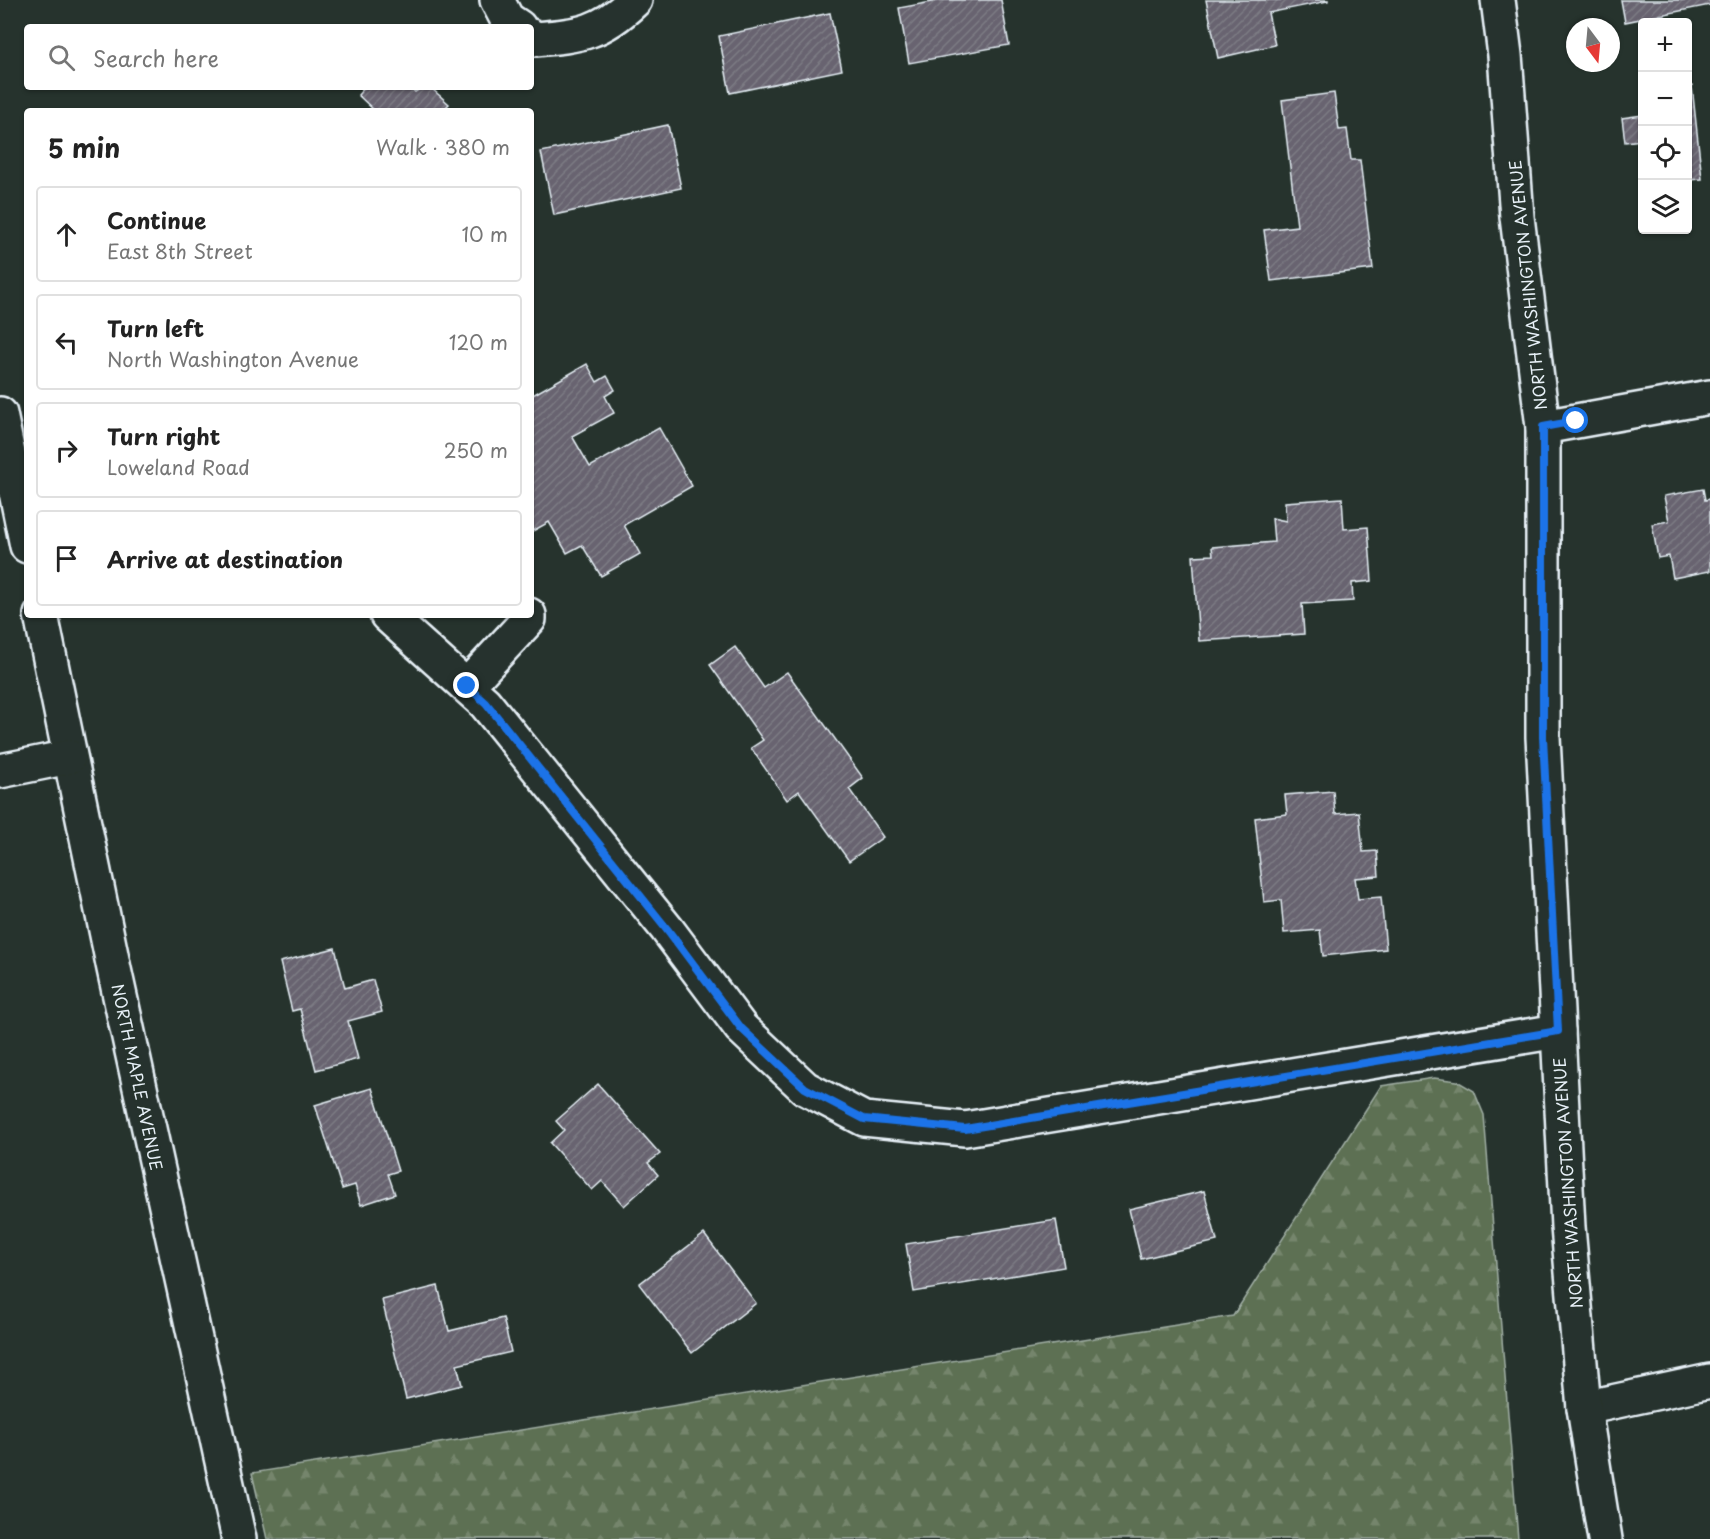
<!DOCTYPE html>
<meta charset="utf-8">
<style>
:root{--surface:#fff;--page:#f6f6f6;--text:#222;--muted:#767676;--line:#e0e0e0}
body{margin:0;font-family:"Playpen Sans",sans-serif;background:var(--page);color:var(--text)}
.controls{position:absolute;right:18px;top:18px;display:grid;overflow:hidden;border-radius:6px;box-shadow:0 2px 4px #0004}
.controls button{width:54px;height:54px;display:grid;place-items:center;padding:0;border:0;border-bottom:2px solid var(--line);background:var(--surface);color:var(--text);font:30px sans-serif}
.compass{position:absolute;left:1566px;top:18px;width:54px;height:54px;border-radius:50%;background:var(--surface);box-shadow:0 2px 4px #0004;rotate:164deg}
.stop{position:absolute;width:18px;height:18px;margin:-14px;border:4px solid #1a73e8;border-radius:50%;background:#fff}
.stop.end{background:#1a73e8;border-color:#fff;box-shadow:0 2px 6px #0008}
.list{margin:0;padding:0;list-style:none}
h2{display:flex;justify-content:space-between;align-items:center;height:78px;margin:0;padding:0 24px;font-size:26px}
h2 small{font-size:20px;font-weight:400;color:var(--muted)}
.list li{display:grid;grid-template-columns:39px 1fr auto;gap:18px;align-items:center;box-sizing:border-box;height:96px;margin:0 12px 12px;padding:0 12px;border:2px solid var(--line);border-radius:6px}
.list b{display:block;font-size:22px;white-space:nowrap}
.list p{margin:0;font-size:20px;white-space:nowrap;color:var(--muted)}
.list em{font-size:20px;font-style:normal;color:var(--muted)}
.icon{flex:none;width:33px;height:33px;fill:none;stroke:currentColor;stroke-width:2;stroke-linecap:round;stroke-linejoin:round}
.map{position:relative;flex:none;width:1710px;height:1539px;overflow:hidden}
.search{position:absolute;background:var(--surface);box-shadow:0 2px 4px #0004;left:24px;top:24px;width:510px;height:66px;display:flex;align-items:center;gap:15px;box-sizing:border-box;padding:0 21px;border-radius:6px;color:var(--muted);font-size:22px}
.panel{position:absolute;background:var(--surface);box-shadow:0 2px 4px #0004;left:24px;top:108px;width:510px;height:510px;border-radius:6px}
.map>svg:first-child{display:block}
</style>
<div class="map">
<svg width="1710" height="1539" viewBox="0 0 1710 1539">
<defs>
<pattern id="forest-firs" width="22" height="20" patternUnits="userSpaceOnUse" patternTransform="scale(1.5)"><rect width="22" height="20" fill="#5d7053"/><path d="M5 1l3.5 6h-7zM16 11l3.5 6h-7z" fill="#74856c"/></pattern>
<pattern id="building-hatch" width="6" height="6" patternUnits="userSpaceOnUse" patternTransform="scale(1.5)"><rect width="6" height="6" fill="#67646f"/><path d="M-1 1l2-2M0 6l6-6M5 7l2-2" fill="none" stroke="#7d7b84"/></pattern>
</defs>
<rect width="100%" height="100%" fill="#26332d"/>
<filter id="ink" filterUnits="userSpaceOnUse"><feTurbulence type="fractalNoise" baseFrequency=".0167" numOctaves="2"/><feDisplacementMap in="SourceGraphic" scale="12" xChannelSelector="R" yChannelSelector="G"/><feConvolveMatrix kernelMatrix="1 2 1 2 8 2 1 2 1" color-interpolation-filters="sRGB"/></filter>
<g filter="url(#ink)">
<!-- forest -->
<polygon fill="url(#forest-firs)" stroke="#a2b0a6" stroke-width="1.5" points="1434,1078 1457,1081 1474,1091 1484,1115 1518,1539 267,1539 252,1473 1233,1316 1381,1086"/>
<!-- building -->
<g fill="url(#building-hatch)" stroke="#e8f1f8" stroke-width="1.5">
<polygon points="942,0 1001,0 1009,45 909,63 899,8"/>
<polygon points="1206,0 1328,0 1328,1 1268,13 1275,45 1218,58"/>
<polygon points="1621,0 1710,0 1710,5 1625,22"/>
<polygon points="830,13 842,70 730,93 719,36"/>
<polygon points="1688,86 1692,86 1702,179 1688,180"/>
<polygon points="365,87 409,87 415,92 423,87 430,87 449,104 442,111 375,111 358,95"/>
<polygon points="1334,93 1339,130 1347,129 1351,160 1360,160 1373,269 1271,281 1264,230 1297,226 1282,100"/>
<polygon points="1642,115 1642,140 1625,142 1622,118"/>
<polygon points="668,125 681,188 554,215 541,152"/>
<polygon points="587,364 597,382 607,376 615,390 605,396 614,413 572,436 590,467 659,428 692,486 624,525 640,554 601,576 582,545 567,553 549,522 531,532 531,396"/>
<polygon points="1703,489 1705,500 1710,499 1710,571 1673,578 1669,556 1658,558 1652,524 1669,521 1664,496"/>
<polygon points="1342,498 1344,529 1368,527 1372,581 1352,583 1353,601 1302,604 1304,634 1199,641 1193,556 1213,555 1212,547 1274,542 1272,518 1286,521 1285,502"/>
<polygon points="735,647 764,688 787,672 863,778 849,789 883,837 849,861 799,791 787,800 751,748 763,740 710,665"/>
<polygon points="1333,791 1335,814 1359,812 1363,852 1377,851 1379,876 1355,878 1358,899 1381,897 1386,949 1323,956 1320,930 1284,933 1281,900 1264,902 1255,818 1287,814 1285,795"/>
<polygon points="335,948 345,988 373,980 382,1012 348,1021 358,1059 316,1070 300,1009 292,1011 280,962"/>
<polygon points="598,1084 660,1154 648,1163 658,1175 624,1206 602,1181 592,1190 550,1143 564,1130 556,1121"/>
<polygon points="372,1088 398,1171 388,1174 395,1194 361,1205 355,1185 342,1189 315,1105"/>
<polygon points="1204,1191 1217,1241 1141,1259 1129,1209"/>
<polygon points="1056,1220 1064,1267 914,1292 906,1244"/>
<polygon points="704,1234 756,1303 692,1353 639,1284"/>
<polygon points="438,1286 449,1331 503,1318 511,1352 457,1365 462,1385 406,1399 382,1300"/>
</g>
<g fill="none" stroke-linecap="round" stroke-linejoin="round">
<!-- minor casing -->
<g stroke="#e8f1f8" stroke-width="38">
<g id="minor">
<polyline points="497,0 507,19 519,27"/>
<path d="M531,36L535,39C581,35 601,33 635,0"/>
<polyline points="0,414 27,546"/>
<polyline points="1543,427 1710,397"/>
<polyline points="41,615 114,969 239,1539"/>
<polyline points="387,615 485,703 667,929 741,1028 805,1088 864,1119 965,1129 1558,1031"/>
<polyline points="467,686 529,619 529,615"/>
<polyline points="0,771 69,757"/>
<polyline points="1584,1408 1710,1381"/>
</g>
</g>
<!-- major casing -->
<g stroke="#e8f1f8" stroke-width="38">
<polyline id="major" points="1498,0 1505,55 1517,217 1543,427 1543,737 1568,1227 1584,1408 1605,1539"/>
</g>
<!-- minor -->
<use href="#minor" stroke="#26332d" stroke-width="33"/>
<!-- major -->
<use href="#major" stroke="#26332d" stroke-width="33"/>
</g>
</g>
<g fill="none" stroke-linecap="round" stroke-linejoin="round" filter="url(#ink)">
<!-- route -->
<polyline stroke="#1a73e8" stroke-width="8" points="467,686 486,703 667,929 741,1028 805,1088 864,1119 965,1129 1558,1031 1543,737 1543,427 1576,421"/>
</g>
<g text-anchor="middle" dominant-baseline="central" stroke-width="4.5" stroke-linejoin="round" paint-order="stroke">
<!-- street labels -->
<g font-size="16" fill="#e8f1f8" stroke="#26332d">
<text transform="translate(1527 285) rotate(-96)">NORTH WASHINGTON AVENUE</text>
<text transform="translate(138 1077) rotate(78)">NORTH MAPLE AVENUE</text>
<text transform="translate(1567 1183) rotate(-94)">NORTH WASHINGTON AVENUE</text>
</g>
</g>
</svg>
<div class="controls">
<button>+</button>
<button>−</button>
<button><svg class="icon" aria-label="locate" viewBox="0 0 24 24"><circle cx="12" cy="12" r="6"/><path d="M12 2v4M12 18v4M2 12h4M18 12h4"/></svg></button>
<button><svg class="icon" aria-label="layers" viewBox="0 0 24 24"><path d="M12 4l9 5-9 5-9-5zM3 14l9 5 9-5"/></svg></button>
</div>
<svg class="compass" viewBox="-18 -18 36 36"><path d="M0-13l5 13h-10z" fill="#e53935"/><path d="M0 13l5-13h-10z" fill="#767676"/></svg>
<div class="stop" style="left:1576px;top:421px"></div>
<div class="stop end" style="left:467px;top:686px"></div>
<div class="search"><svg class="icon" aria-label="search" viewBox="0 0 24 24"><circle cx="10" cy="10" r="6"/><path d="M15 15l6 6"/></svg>Search here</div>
<section class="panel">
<h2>5 min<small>Walk · 380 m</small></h2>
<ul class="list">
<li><svg class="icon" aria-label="ahead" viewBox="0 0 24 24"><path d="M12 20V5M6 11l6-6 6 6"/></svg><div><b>Continue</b><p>East 8th Street</p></div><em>10 m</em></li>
<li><svg class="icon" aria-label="left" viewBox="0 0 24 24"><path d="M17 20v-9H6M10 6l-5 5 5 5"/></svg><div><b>Turn left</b><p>North Washington Avenue</p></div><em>120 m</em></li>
<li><svg class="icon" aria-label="right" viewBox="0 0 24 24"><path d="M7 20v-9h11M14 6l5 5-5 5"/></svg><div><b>Turn right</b><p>Loweland Road</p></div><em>250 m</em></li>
<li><svg class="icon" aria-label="arrive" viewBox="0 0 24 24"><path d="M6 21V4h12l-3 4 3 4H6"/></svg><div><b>Arrive at destination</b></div></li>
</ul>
</section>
</div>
